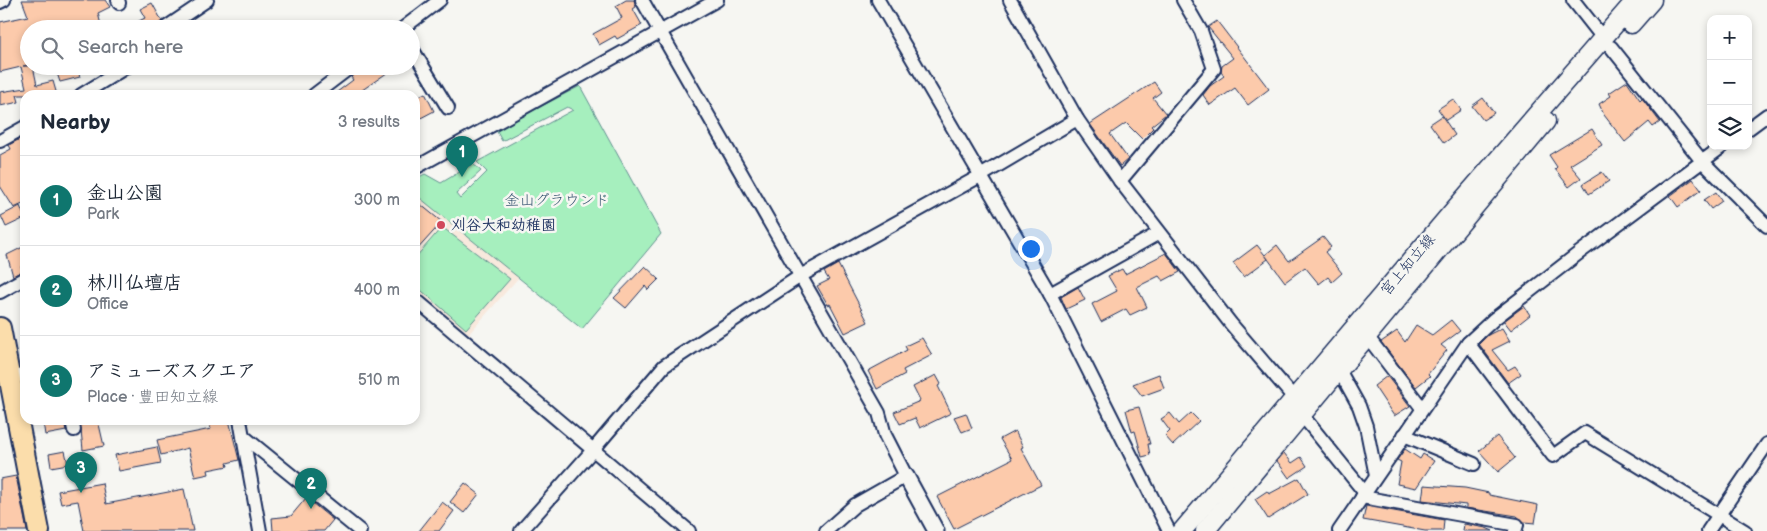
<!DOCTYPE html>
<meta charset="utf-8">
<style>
:root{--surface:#fff;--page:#f6f6f7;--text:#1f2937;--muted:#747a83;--line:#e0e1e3;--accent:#0f766e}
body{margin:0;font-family:"Balsamiq Sans","Klee One",sans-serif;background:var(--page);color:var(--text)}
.controls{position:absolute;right:15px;top:15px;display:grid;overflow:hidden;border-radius:10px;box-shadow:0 2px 8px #0003}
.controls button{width:45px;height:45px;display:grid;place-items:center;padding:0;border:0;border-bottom:1px solid var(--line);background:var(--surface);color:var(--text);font:25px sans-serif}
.you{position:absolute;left:1030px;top:248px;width:18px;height:18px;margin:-12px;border:4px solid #fff;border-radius:50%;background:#1a73e8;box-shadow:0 0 0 8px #1a73e833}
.badge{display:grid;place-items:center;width:32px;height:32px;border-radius:50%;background:var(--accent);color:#fff;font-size:16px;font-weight:700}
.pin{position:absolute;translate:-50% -41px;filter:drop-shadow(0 1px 2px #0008)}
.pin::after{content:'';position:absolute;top:26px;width:18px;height:15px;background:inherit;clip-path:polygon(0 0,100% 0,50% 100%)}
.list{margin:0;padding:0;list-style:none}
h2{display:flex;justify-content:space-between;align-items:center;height:65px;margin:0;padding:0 20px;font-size:21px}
h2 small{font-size:16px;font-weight:400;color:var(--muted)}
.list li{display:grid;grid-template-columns:32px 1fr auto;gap:15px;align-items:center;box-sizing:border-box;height:90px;padding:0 20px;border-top:1px solid var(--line)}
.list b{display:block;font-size:19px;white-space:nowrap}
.list p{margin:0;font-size:16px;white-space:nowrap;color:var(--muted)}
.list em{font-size:16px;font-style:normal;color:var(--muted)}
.icon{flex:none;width:28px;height:28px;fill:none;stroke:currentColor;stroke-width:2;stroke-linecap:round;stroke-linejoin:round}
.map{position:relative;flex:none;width:1767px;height:531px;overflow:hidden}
.search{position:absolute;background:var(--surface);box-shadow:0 2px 8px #0003;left:20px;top:20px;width:400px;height:55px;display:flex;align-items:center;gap:12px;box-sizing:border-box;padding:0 18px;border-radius:28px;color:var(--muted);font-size:19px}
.panel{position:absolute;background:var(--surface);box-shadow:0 2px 8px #0003;left:20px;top:90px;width:400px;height:335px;border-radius:15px}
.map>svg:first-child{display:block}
</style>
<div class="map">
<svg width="1767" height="531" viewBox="0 0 1767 531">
<rect width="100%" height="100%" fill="#f6f6f2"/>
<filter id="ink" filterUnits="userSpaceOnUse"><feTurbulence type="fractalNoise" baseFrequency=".02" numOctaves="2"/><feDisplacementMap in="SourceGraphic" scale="10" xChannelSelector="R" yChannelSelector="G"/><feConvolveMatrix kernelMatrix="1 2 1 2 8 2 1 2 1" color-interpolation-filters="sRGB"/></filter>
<g filter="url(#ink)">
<!-- built -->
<polygon fill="#f8e9dd" points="415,173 520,276 467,336 415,292"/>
<!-- green -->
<g fill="#a6efbe" stroke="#608f8e">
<polygon points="580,86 661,234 582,329 415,194 415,179 425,174 441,183 473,164 481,171 456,194 460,199 487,172 477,162 573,110 567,107 502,141 496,130"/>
<polygon points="442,227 510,279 466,329 415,285 415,258"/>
</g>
<!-- building -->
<g fill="#fccaab" stroke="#1b2f5e">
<polygon points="22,0 105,0 110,7 98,13 102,29 29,29 29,65 23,66 33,66 37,85 53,81 57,95 17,95 19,102 0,106 0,92 26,88 21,67 0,72 0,22 28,16"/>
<polygon points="626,0 634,0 636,7 633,9 642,25 617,39 615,36 599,45 593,34 622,18 616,6"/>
<polygon points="152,3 162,21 156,29 123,29 145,18 140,9"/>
<polygon points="1217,21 1269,89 1248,105 1235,88 1210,105 1203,95 1210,86 1224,76 1221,72 1222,66 1233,58 1208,27"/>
<polygon points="68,66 76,66 80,77 60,82 56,70"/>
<polygon points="366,66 397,66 355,95 333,95 353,80 351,77"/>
<polygon points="1627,81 1640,100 1642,98 1660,122 1653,127 1649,122 1625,142 1604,115 1599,104 1611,96 1609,93"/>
<polygon points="1154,82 1161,92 1153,98 1166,114 1151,126 1153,128 1142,139 1126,123 1110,134 1128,159 1120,166 1090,124"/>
<polygon points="425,93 434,111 415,121 415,98"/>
<polygon points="1483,98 1494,113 1483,120 1472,106"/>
<polygon points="1453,99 1461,110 1446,120 1438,109"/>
<polygon points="1442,116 1455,135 1444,143 1430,124"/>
<polygon points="1592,129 1602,145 1570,165 1581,178 1569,187 1555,169 1557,167 1549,155"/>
<polygon points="25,136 25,203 14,208 0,186 0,155 11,149 9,145"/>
<polygon points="1602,172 1609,181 1589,194 1583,184"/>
<polygon points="1693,179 1701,190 1678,207 1670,196"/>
<polygon points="1716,192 1722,201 1711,209 1704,200"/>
<polygon points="415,200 442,222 415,252"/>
<polygon points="20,206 25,218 6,227 1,216"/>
<polygon points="1323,237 1331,247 1325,252 1342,273 1332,282 1328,277 1319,284 1305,267 1285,282 1265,255 1277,245 1289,261"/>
<polygon points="1257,245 1268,259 1244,277 1233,263"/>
<polygon points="25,246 25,264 21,266 22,271 13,276 7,255"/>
<polygon points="1166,253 1180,272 1163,281 1159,276 1137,287 1147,307 1130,315 1126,309 1101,322 1092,304 1117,291 1108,276 1122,269 1125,274"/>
<polygon points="838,264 868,322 845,333 830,304 828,305 817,286 829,280 824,272"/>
<polygon points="645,266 659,279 648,290 645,286 626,308 614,298"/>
<polygon points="1078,287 1085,300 1066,309 1061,297"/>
<polygon points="1524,306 1530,315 1511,330 1504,321"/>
<polygon points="1451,320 1460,331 1441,345 1447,350 1428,374 1430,376 1416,387 1381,342 1397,331 1405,342 1416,325 1432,335"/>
<polygon points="1502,328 1510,341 1492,350 1508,370 1515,366 1521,374 1508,383 1479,344 1488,335"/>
<polygon points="922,338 932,355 903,370 905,374 877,389 868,371 907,350 905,346"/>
<polygon points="1159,374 1164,388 1142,396 1133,384"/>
<polygon points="936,375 941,384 938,386 951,413 920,428 915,418 900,424 894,412 920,401 913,387"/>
<polygon points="1387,376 1410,406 1394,416 1374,386"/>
<polygon points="1139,407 1150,444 1148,444 1150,455 1142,457 1135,431 1132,432 1126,410"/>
<polygon points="966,413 972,428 962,432 954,417"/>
<polygon points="1170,413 1179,424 1191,413 1199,421 1173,445 1165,436 1170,431 1161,419"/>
<polygon points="52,420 64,420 66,431 45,435 43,422"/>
<polygon points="80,420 98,420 104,446 83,450"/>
<polygon points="229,420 239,460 227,463 228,466 208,470 209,474 195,477 188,448 161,455 157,440 211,429 209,424"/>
<polygon points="1015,431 1023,447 1021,448 1041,485 954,529 937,497 1012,459 1000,439"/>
<polygon points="1497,436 1515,458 1498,472 1479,451"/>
<polygon points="157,447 161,463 119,471 115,455"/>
<polygon points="1405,449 1420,459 1423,454 1434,461 1416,488 1397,484 1401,462 1397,460"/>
<polygon points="65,451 68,464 51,467 49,454"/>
<polygon points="1284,453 1292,463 1301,457 1307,466 1289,478 1277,461"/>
<polygon points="16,476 27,531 0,531 0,479"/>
<polygon points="1299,478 1308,494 1268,519 1255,499 1267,491 1269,494"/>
<polygon points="102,483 106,504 184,489 193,531 84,531 78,501 61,504 58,491"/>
<polygon points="465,483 479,494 464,513 450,502"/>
<polygon points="1424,485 1465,488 1489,493 1489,495 1538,505 1535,523 1524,522 1517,516 1466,508 1466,505 1422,500"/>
<polygon points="306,498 333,520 324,531 273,531 272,518 291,516"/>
<polygon points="442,502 454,511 439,531 419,531"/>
<polygon points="1366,506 1444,520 1443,531 1425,531 1363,520"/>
<polygon points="1464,524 1486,528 1493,531 1463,531"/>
</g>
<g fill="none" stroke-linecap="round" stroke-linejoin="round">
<!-- minor casing -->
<g stroke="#1b2f5e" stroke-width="16">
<g id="minor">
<polyline points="118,0 119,3"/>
<polyline points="642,0 879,413 885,435 906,476 855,505 826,531"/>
<polyline points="878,0 1050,294 1169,531"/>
<polyline points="1010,0 1077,119 1120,181 1231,324 1295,399"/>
<polyline points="1573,0 1603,38"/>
<polyline points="0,2 4,0"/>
<polyline points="164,29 207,0"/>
<polyline points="402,29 440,0"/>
<polyline points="411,47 448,108"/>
<polyline points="1611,47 1702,161 1767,226"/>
<polyline points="81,95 128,66"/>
<polyline points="314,95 352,66"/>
<polyline points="1748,129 1767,115"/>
<polyline points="0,141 25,127"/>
<polyline points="415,168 717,0"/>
<polyline points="1120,181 1214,69 1201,31 1183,0"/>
<polyline points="0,292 25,278"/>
<polyline points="1050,294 1159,233"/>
<polyline points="415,299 689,531"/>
<polyline points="1367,336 1422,408"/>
<polyline points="1468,343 1553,456 1585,433 1745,531"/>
<polyline points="1339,370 1359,406 1366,426 1376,476"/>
<polyline points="10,379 25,374"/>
<polyline points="1302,415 1365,493"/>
<polyline points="72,420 74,430"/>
<polyline points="240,420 260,531"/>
<polyline points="1404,435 1474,464"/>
<polyline points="243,436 360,531"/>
<polyline points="1362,497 1517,525 1515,531"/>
<polyline points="521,531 593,450 664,366 802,275 982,175 1077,119"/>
<polyline points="1339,531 1468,343 1494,319 1579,253 1723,146"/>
<polyline points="1708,531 1767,444"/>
</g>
</g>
<!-- tertiary casing -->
<g stroke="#1b2f5e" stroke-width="19">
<polyline id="tertiary" points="906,476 936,531"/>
</g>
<!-- secondary casing -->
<g stroke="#1b2f5e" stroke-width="21">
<g id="secondary">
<polyline points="1631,24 1652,0"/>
<polyline points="1182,531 1453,211 1636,0"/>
<polyline points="1205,531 1546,121"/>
</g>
</g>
<!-- primary casing -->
<g stroke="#1b2f5e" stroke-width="24">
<polyline id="primary" points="0,328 39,531"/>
</g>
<!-- minor -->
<use href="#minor" stroke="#f6f6f2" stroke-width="12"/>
<!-- tertiary -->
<use href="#tertiary" stroke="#f6f6f2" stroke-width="15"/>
<!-- secondary -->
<use href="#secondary" stroke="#f6f6f2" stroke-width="18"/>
<!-- primary -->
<use href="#primary" stroke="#fbddab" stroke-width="20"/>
</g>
</g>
<!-- markers -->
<circle fill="#d1495b" stroke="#f6f6f2" stroke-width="2" cx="441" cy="225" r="5"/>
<g text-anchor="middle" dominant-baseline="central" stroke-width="5" stroke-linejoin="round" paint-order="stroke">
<!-- park labels -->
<g font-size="15" fill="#375571" stroke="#f6f6f2">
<text x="557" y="200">金山グラウンド</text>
</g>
<!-- poi labels -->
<g font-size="15" font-weight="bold" fill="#1b2f5e" stroke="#f6f6f2" text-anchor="start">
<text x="451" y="225">刈谷大和幼稚園</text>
</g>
<!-- street labels -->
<g font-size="15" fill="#1b2f5e" stroke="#f6f6f2">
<text transform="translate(1408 265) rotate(-50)">宮上知立線</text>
</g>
</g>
</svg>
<div class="controls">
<button>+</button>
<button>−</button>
<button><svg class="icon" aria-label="layers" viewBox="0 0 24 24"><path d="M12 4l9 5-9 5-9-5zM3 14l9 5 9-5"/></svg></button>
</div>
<div class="you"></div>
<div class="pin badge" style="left:462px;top:177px">1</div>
<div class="pin badge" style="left:311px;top:509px">2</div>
<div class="pin badge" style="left:81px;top:493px">3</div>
<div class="search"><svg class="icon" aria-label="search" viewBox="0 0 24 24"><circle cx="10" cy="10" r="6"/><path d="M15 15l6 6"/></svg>Search here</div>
<section class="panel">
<h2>Nearby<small>3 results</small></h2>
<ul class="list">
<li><span class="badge">1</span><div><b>金山公園</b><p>Park</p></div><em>300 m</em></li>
<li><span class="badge">2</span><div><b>林川仏壇店</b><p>Office</p></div><em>400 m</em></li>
<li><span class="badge">3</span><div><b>アミューズスクエア</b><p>Place · 豊田知立線</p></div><em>510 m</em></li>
</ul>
</section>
</div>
